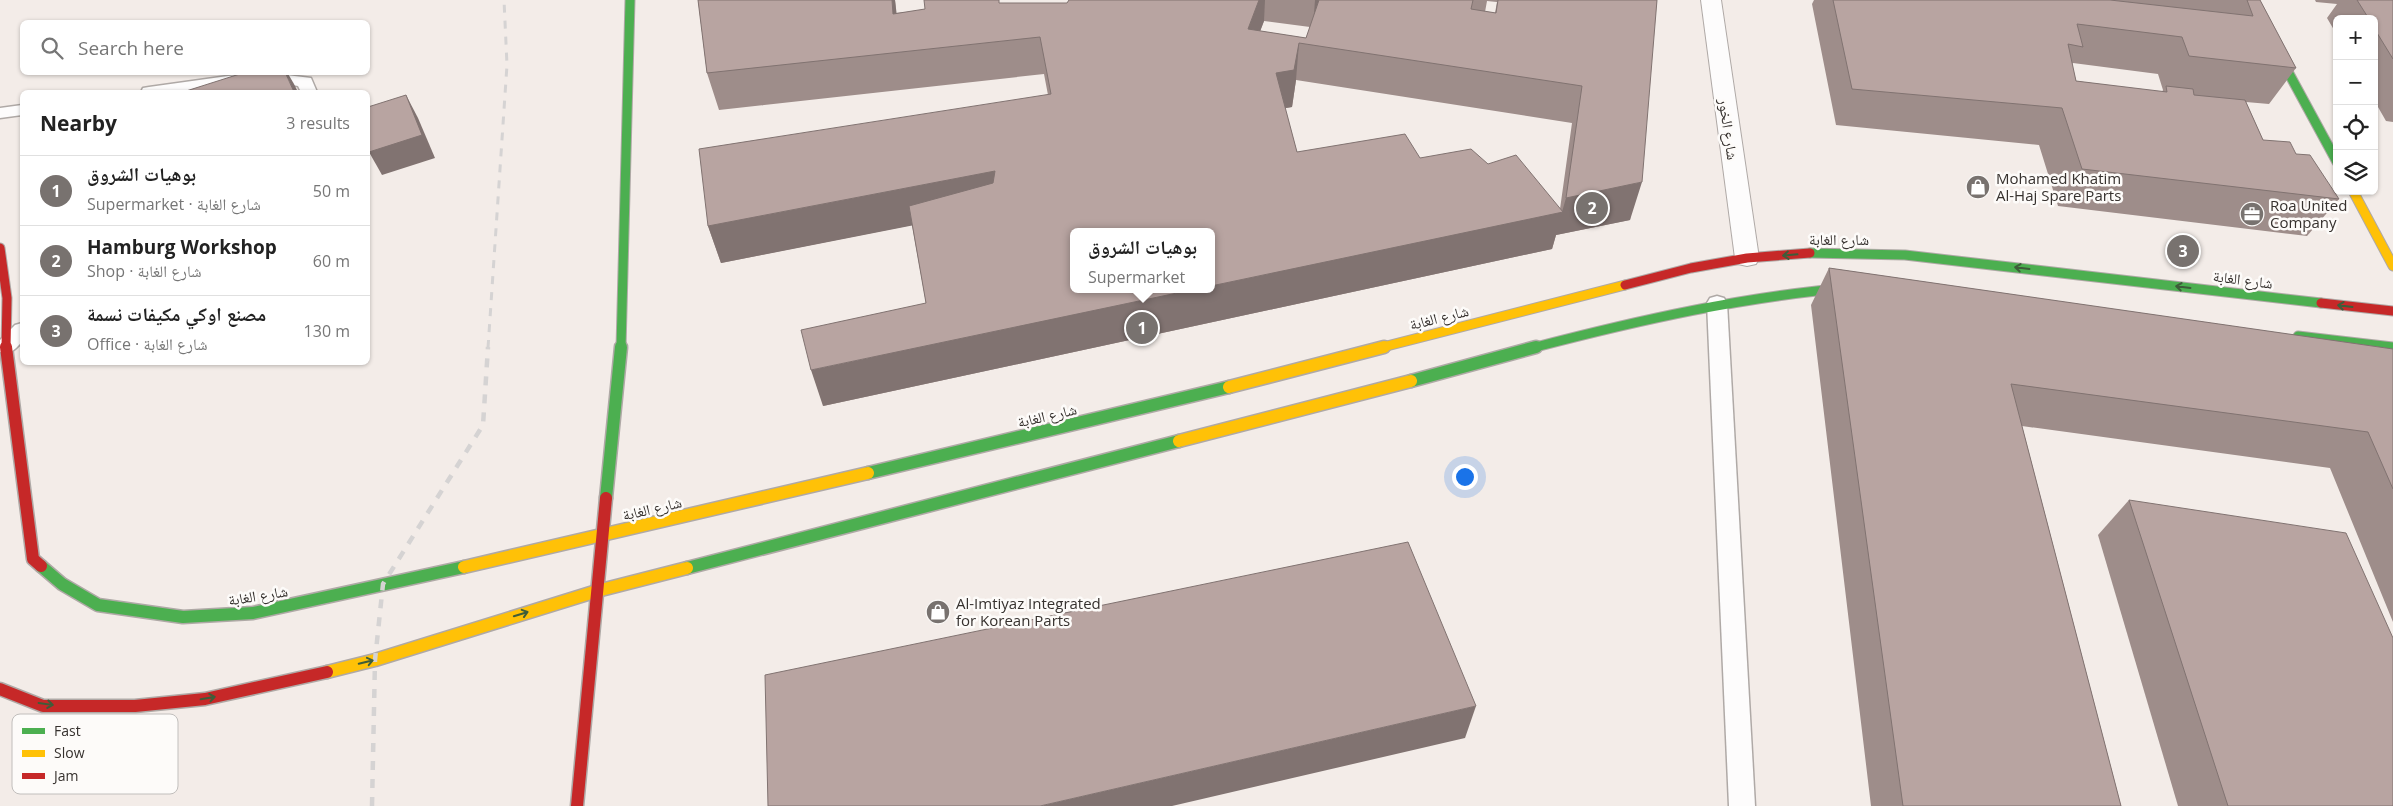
<!DOCTYPE html>
<meta charset="utf-8">
<style>
:root{--surface:#fff;--page:#f6f6f6;--text:#222;--muted:#767676;--line:#e0e0e0;--accent:#78726f}
body{margin:0;font-family:"Open Sans","Noto Naskh Arabic",sans-serif;background:var(--page);color:var(--text)}
.controls{position:absolute;right:15px;top:15px;display:grid;overflow:hidden;border-radius:8px;box-shadow:0 1px 4px #0004}
.controls button{width:45px;height:45px;display:grid;place-items:center;padding:0;border:0;border-bottom:1px solid var(--line);background:var(--surface);color:var(--text);font:25px sans-serif}
.you{position:absolute;left:1464px;top:476px;width:18px;height:18px;margin:-12px;border:4px solid #fff;border-radius:50%;background:#1a73e8;box-shadow:0 0 0 8px #1a73e833}
.badge{display:grid;place-items:center;width:32px;height:32px;border-radius:50%;background:var(--accent);color:#fff;font-size:16px;font-weight:700}
.pin{position:absolute;translate:-50% -50%;border:2px solid #fff;box-shadow:0 1px 5px #0006}
.popup{position:absolute;left:1070px;top:228px;width:145px;height:65px;box-sizing:border-box;display:grid;place-content:center;border-radius:8px;background:var(--surface);filter:drop-shadow(0 1px 4px #0005);font-size:16px;white-space:nowrap;color:var(--muted)}
.popup b{font-size:19px;color:var(--text)}
.popup::after{content:'';position:absolute;left:50%;top:100%;margin-left:-10px;border:10px solid transparent;border-top-color:var(--surface)}
.list{margin:0;padding:0;list-style:none}
h2{display:flex;justify-content:space-between;align-items:center;height:65px;margin:0;padding:0 20px;font-size:21px}
h2 small{font-size:16px;font-weight:400;color:var(--muted)}
.list li{display:grid;grid-template-columns:32px 1fr auto;gap:15px;align-items:center;box-sizing:border-box;height:70px;padding:0 20px;border-top:1px solid var(--line)}
.list b{display:block;font-size:19px;white-space:nowrap}
.list p{margin:0;font-size:16px;white-space:nowrap;color:var(--muted)}
.list em{font-size:16px;font-style:normal;color:var(--muted)}
.icon{flex:none;width:28px;height:28px;fill:none;stroke:currentColor;stroke-width:2;stroke-linecap:round;stroke-linejoin:round}
.map{position:relative;flex:none;width:2393px;height:806px;overflow:hidden}
.search{position:absolute;background:var(--surface);box-shadow:0 1px 4px #0004;left:20px;top:20px;width:350px;height:55px;display:flex;align-items:center;gap:12px;box-sizing:border-box;padding:0 18px;border-radius:8px;color:var(--muted);font-size:19px}
.panel{position:absolute;background:var(--surface);box-shadow:0 1px 4px #0004;left:20px;top:90px;width:350px;height:275px;border-radius:8px}
.map>svg:first-child{display:block}
</style>
<div class="map">
<svg width="2393" height="806" viewBox="0 0 2393 806">
<rect width="100%" height="100%" fill="#f3ece8"/>
<g fill="none" stroke-linecap="round" stroke-linejoin="round">
<!-- lane casing -->
<g stroke="#afa9a6" stroke-width="3">
<g id="lane">
<path d="M270,73L311,78L317,92H301L298,86C245,75 193,99 141,92L143,88L149,87L228,76Z"/>
<polygon points="22,105 22,115 0,118 0,108"/>
<polygon points="1717,296 1724,298 1727,303 1755,806 1729,806 1707,303 1710,298"/>
<path d="M22,323V342C15,349 11,355 0,352V340L15,325Z"/>
</g>
</g>
<!-- street casing -->
<g stroke="#afa9a6" stroke-width="2">
<polygon id="street" points="1701,0 1721,0 1759,258 1756,264 1747,266 1738,264 1735,258"/>
</g>
<!-- fast-far1 casing -->
<g stroke="#afa9a6" stroke-width="11">
<g id="fast-far1">
<polyline points="2249,0 2337,162"/>
<polyline points="1810,253 1905,255 2321,303"/>
<polyline points="2298,336 2393,347"/>
<polyline points="621,348 630,0"/>
<path d="M1532,348C1639,320 1746,296 1857,287"/>
</g>
</g>
<!-- fast casing -->
<g stroke="#afa9a6" stroke-width="15">
<g id="fast">
<polyline points="1411,381 1536,347"/>
<polyline points="868,473 1229,387"/>
<polyline points="606,498 621,347"/>
<polyline points="41,566 62,584 98,605 183,617 253,613 464,567"/>
<polyline points="687,568 1179,441"/>
</g>
</g>
<!-- slow-far1 casing -->
<g stroke="#afa9a6" stroke-width="11">
<g id="slow-far1">
<polyline points="2353,191 2393,266"/>
<polyline points="1379,348 1625,285"/>
</g>
</g>
<!-- slow casing -->
<g stroke="#afa9a6" stroke-width="15">
<g id="slow">
<polyline points="1229,387 1384,347"/>
<polyline points="1179,441 1411,381"/>
<polyline points="464,567 868,473"/>
<polyline points="327,672 375,660 597,591 687,568"/>
</g>
</g>
<!-- jam-far1 casing -->
<g stroke="#afa9a6" stroke-width="11">
<g id="jam-far1">
<polyline points="0,248 7,298 6,348"/>
<polyline points="1625,285 1691,268 1747,258 1810,253"/>
<polyline points="2321,303 2393,311"/>
</g>
</g>
<!-- jam casing -->
<g stroke="#afa9a6" stroke-width="15">
<g id="jam">
<polyline points="6,347 33,559 41,566"/>
<polyline points="0,689 43,706 135,706 205,699 327,672"/>
<polyline points="577,806 606,498"/>
</g>
</g>
<!-- lane -->
<use href="#lane" fill="#fdfcfc" fill-rule="evenodd"/>
<!-- street -->
<use href="#street" fill="#fdfcfc" fill-rule="evenodd"/>
<!-- fast-far1 -->
<use href="#fast-far1" stroke="#4caf50" stroke-width="9"/>
<!-- fast -->
<use href="#fast" stroke="#4caf50" stroke-width="12"/>
<!-- slow-far1 -->
<use href="#slow-far1" stroke="#ffc107" stroke-width="9"/>
<!-- slow -->
<use href="#slow" stroke="#ffc107" stroke-width="12"/>
<!-- jam-far1 -->
<use href="#jam-far1" stroke="#c62828" stroke-width="9"/>
<!-- jam -->
<use href="#jam" stroke="#c62828" stroke-width="12"/>
<!-- rail-far1 -->
<polyline stroke="#d5d3d3" stroke-width="3" stroke-dasharray="8 8" stroke-linecap="butt" points="488,348 507,65 504,0"/>
<!-- rail -->
<polyline stroke="#d5d3d3" stroke-width="4.5" stroke-dasharray="9 9" stroke-linecap="butt" points="372,806 375,660 383,584 483,425 488,347"/>
</g>
<!-- wall -->
<g fill="#9e8d8a" fill-rule="evenodd">
<path d="M698,0H895L896,13L1001,3H1067L1069,0H1657L1630,220L1556,235L1552,249L823,406L926,303L912,225L721,263L708,226L1048,95L1044,74L719,110L707,73ZM1487,1L1497,2L1495,13L1485,12ZM1264,21L1310,27L1306,38L1260,31ZM1296,80L1572,123L1560,209L1488,164L1420,158L1297,152L1285,108L1292,107Z"/>
<path d="M1814,0H2260L2296,68L2269,104L2246,102L2263,140L2296,154L2339,199L2307,236L2058,206L2039,145L1836,125L1812,4ZM2073,63L2158,74L2163,90L2162,92L2076,81L2072,64Z"/>
<polygon points="2315,0 2393,0 2393,122 2386,121 2374,100 2374,19 2337,19 2337,35 2327,18 2337,4 2316,2"/>
<polygon points="1829,268 2393,349 2393,622 2330,468 2022,426 2121,806 1871,806 1811,305"/>
<polygon points="2129,500 2393,806 2178,806 2098,535"/>
</g>
<!-- shaded-wall -->
<g fill="#817371">
<polygon points="892,0 895,0 901,50 893,14"/>
<polygon points="1259,0 1265,0 1264,21 1247,66 1248,29"/>
<polygon points="1315,0 1319,0 1313,27"/>
<polygon points="1299,43 1296,80 1292,107 1274,110 1276,73"/>
<polygon points="285,72 287,72 294,84 298,92 294,92"/>
<polygon points="406,95 418,118 435,158 382,175 369,152"/>
<polygon points="995,171 1001,208 721,263 708,226"/>
<polygon points="1642,182 1630,220 1556,235 1552,249 823,406 811,370 1196,289 1211,289 1211,286 1562,212 1566,198"/>
<polygon points="1476,706 1465,738 1172,806 1040,806"/>
</g>
<!-- building -->
<g fill="#b8a4a1" stroke="#817371">
<polygon points="698,0 892,0 893,14 925,9 924,0 999,0 999,3 1067,3 1069,0 1259,0 1248,29 1306,38 1319,0 1473,0 1471,9 1496,13 1498,0 1657,0 1642,182 1566,198 1582,86 1299,43 1294,70 1276,73 1297,152 1405,134 1420,158 1471,149 1488,164 1516,155 1563,212 1211,286 1211,232 1073,232 1073,289 1196,289 811,370 801,330 926,303 909,206 993,183 995,171 708,226 699,149 1051,94 1040,37 707,73"/>
<polygon points="1833,0 2110,0 2253,16 2247,0 2260,0 2296,68 2189,56 2182,37 2077,24 2083,47 2068,44 2076,81 2167,92 2166,86 2193,89 2194,95 2245,100 2263,140 2290,142 2296,154 2310,155 2339,199 2082,169 2062,108 1852,89"/>
<polygon points="2357,0 2393,0 2393,59 2374,28 2374,19 2369,19"/>
<polygon points="246,72 285,72 294,92 183,92"/>
<polygon points="406,95 422,135 369,152 368,149 368,107"/>
<polygon points="1829,268 2393,349 2393,489 2368,432 2011,384 2121,806 1903,806"/>
<polygon points="2129,500 2346,533 2393,638 2393,806 2228,806"/>
<polygon points="1408,542 1476,706 1040,806 768,806 765,675"/>
</g>
<!-- one-way arrows -->
<defs><path id="oneway-shaft" d="M-6 0H5M1.5-3L5.5 0L1.5 3" fill="none" stroke-width="1.6" stroke-linecap="round" stroke-linejoin="round" transform="scale(1.25)"/></defs>
<g stroke="#3e5d3a">
<use href="#oneway-shaft" transform="translate(1790 255) rotate(175)"/>
<use href="#oneway-shaft" transform="translate(2022 268) rotate(-173)"/>
<use href="#oneway-shaft" transform="translate(2183 287) rotate(-173)"/>
<use href="#oneway-shaft" transform="translate(2345 306) rotate(-173)"/>
<use href="#oneway-shaft" transform="translate(521 614) rotate(-17)"/>
<use href="#oneway-shaft" transform="translate(366 662) rotate(-14)"/>
<use href="#oneway-shaft" transform="translate(208 698) rotate(-10)"/>
<use href="#oneway-shaft" transform="translate(46 704) rotate(8)"/>
</g>
<!-- icons -->
<defs>
<g id="shop-disc" transform="scale(1.25)"><circle r="9.5" fill="#78726f" stroke="#fdfbf9"/><path d="M-5-2.5h2.3a2.7 3.5 0 0 1 5.4 0H5L5.5 6h-11ZM-1.5-2.5h3a1.5 2.3 0 0 0-3 0Z" fill="#fff"/></g>
<g id="office-disc" transform="scale(1.25)"><circle r="9.5" fill="#78726f" stroke="#fdfbf9"/><path d="M-6-3h4V-5.5h4V-3h4V5H-6ZM-1-4.5V-3h2v-1.5ZM-6 0V1H6V0Z" fill="#fff"/></g>
</defs>
<g fill-rule="evenodd">
<use href="#shop-disc" x="1978" y="187"/>
<use href="#office-disc" x="2252" y="214"/>
<use href="#shop-disc" x="938" y="612"/>
</g>
<g text-anchor="middle" dominant-baseline="central" stroke-width="5" stroke-linejoin="round" paint-order="stroke">
<!-- street labels -->
<g font-size="15" fill="#36312e" stroke="#fdfbf9">
<text transform="translate(1729 129) rotate(82)">شارع الخور</text>
<text x="1839" y="239">شارع الغابة</text>
<text transform="translate(2243 279) rotate(7)">شارع الغابة</text>
<text transform="translate(1439 317) rotate(-14)">شارع الغابة</text>
<text transform="translate(1047 415) rotate(-13)">شارع الغابة</text>
<text transform="translate(652 508) rotate(-13)">شارع الغابة</text>
<text transform="translate(258 595) rotate(-9)">شارع الغابة</text>
</g>
<!-- poi labels -->
<g font-size="15" fill="#36312e" stroke="#fdfbf9" text-anchor="start">
<text x="1996" y="178">Mohamed Khatim<tspan x="1996" dy="17">Al-Haj Spare Parts</tspan></text>
<text x="2270" y="205">Roa United<tspan x="2270" dy="17">Company</tspan></text>
<text x="956" y="603">Al-Imtiyaz Integrated<tspan x="956" dy="17">for Korean Parts</tspan></text>
</g>
</g>
<!-- legend -->
<rect x="12" y="714" width="166" height="80" rx="8" fill="#fdfbf9" stroke="#c1bebc" stroke-width="1"/>
<rect x="22" y="728" width="23" height="6" fill="#4caf50"/>
<rect x="22" y="750" width="23" height="7" fill="#ffc107"/>
<rect x="22" y="773" width="23" height="6" fill="#c62828"/>
<g font-size="14" fill="#36312e">
<text x="54" y="736">Fast</text>
<text x="54" y="758">Slow</text>
<text x="54" y="781">Jam</text>
</g>
</svg>
<div class="controls">
<button>+</button>
<button>−</button>
<button><svg class="icon" aria-label="locate" viewBox="0 0 24 24"><circle cx="12" cy="12" r="6"/><path d="M12 2v4M12 18v4M2 12h4M18 12h4"/></svg></button>
<button><svg class="icon" aria-label="layers" viewBox="0 0 24 24"><path d="M12 4l9 5-9 5-9-5zM3 14l9 5 9-5"/></svg></button>
</div>
<div class="you"></div>
<div class="pin badge" style="left:1142px;top:328px">1</div>
<div class="popup"><b>بوهيات الشروق</b>Supermarket</div>
<div class="pin badge" style="left:1592px;top:208px">2</div>
<div class="pin badge" style="left:2183px;top:251px">3</div>
<div class="search"><svg class="icon" aria-label="search" viewBox="0 0 24 24"><circle cx="10" cy="10" r="6"/><path d="M15 15l6 6"/></svg>Search here</div>
<section class="panel">
<h2>Nearby<small>3 results</small></h2>
<ul class="list">
<li><span class="badge">1</span><div><b>بوهيات الشروق</b><p>Supermarket · شارع الغابة</p></div><em>50 m</em></li>
<li><span class="badge">2</span><div><b>Hamburg Workshop</b><p>Shop · شارع الغابة</p></div><em>60 m</em></li>
<li><span class="badge">3</span><div><b>مصنع اوكي مكيفات نسمة</b><p>Office · شارع الغابة</p></div><em>130 m</em></li>
</ul>
</section>
</div>
